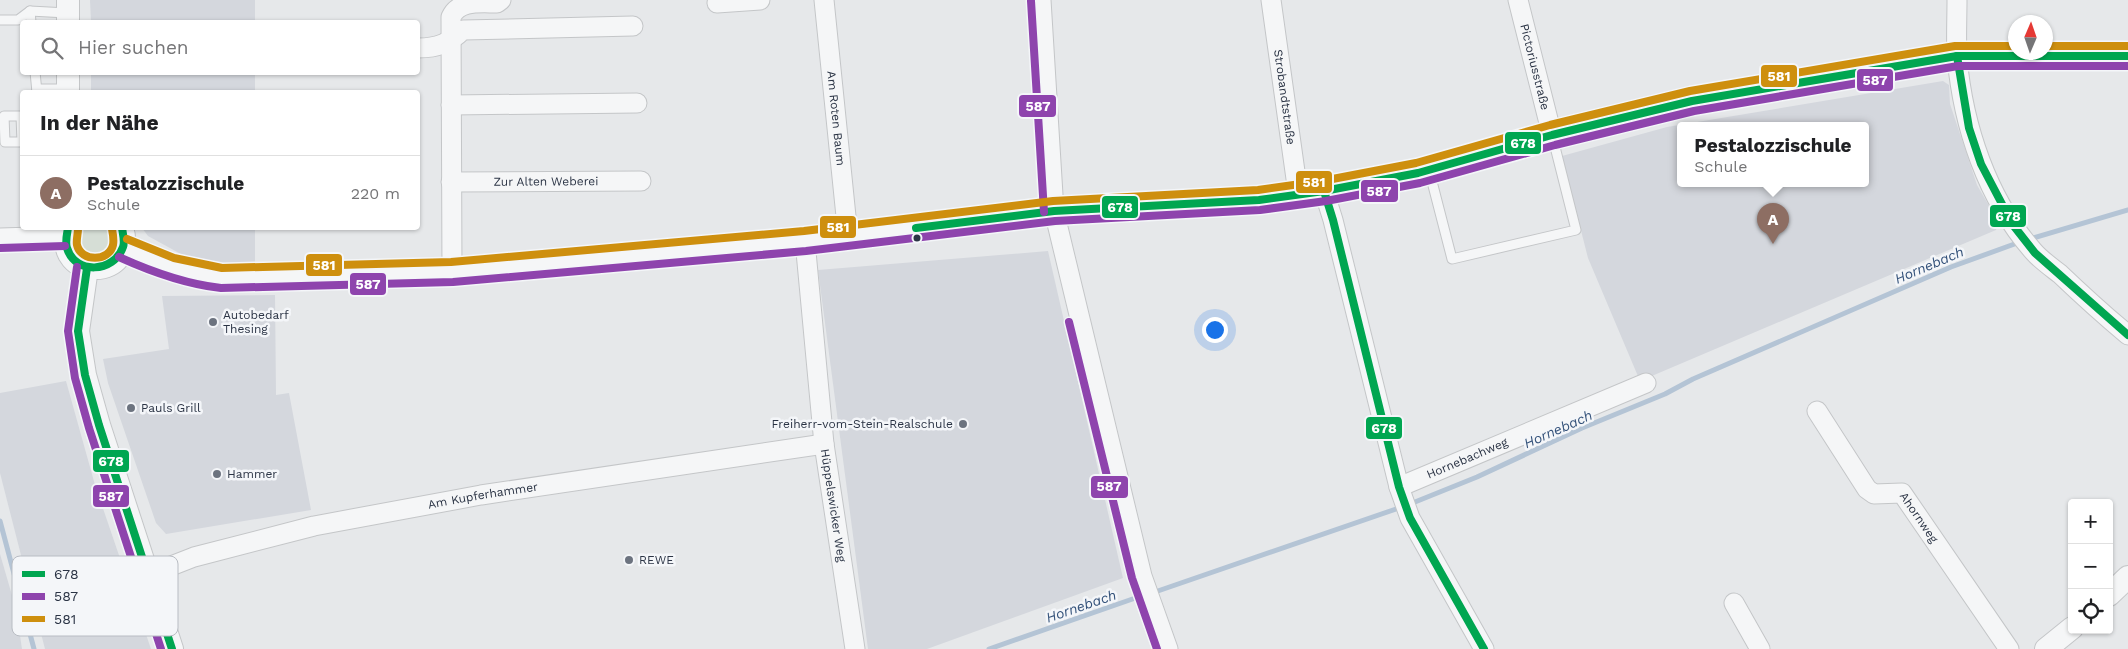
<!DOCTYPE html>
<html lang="de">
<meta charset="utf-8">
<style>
:root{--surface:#fff;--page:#f2f2f2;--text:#202124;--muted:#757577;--line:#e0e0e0;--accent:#d93025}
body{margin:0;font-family:"Work Sans",sans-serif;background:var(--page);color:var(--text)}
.controls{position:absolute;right:15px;bottom:15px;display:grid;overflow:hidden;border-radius:5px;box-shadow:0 1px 4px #0004}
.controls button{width:45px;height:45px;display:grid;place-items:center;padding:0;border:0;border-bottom:1px solid var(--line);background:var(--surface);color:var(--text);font:25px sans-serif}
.compass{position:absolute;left:2008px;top:15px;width:45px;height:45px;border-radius:50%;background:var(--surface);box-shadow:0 1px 4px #0004;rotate:2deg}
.you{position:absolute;left:1214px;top:329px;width:18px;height:18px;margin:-12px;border:4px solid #fff;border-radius:50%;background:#1a73e8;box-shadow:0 0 0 8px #1a73e833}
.badge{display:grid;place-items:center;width:32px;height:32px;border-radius:50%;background:var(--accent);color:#fff;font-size:16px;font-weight:700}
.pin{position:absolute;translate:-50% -41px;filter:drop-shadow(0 1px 2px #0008)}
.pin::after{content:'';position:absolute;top:26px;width:18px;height:15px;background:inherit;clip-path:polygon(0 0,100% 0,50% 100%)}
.popup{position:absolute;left:1677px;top:122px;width:192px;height:65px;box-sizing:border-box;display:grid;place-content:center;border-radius:5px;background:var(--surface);filter:drop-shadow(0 1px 4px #0005);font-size:16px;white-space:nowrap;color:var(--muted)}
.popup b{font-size:19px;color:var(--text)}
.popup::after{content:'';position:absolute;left:50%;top:100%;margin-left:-10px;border:10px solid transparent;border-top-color:var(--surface)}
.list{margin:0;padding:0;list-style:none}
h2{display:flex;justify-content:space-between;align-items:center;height:65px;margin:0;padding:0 20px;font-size:21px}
h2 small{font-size:16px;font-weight:400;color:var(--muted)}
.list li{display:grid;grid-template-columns:32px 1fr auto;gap:15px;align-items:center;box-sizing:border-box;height:75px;padding:0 20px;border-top:1px solid var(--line)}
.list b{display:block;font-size:19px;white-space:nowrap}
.list p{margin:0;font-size:16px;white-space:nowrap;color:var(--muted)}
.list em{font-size:16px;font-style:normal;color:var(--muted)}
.icon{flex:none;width:28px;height:28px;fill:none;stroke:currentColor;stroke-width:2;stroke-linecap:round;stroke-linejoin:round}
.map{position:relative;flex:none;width:2128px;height:649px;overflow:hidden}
.search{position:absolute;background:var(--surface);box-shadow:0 1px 4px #0004;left:20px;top:20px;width:400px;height:55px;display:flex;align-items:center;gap:12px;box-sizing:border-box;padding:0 18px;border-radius:5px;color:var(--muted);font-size:19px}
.panel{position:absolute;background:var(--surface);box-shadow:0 1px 4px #0004;left:20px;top:90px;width:400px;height:140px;border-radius:5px}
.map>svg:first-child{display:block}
</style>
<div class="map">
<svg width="2128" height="649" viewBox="0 0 2128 649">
<rect width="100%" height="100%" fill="#e6e8ea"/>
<!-- built -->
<g fill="#d4d7dd" fill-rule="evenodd">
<polygon points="90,0 255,0 255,22 91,22"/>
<rect x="91" y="73" width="164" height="19"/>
<path d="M1943,81L1949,85L1950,104L1977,185L1999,223L1996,230L1640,381L1588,258L1562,156L1667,127ZM1680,125H1866V183H1680Z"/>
<polygon points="142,228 255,228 255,266 204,264 190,259 148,236"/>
<polygon points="1048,251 1123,578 927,649 868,649 818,270"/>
<polygon points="275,295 276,395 289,393 311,510 166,534 156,523 108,383 103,359 169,349 162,296"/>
<polygon points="66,381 95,485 151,649 45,649 0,473 0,393"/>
<polygon points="0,554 16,609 22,649 0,649"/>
</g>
<!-- green -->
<path fill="#d6ded6" d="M83,228H108C117,241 110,254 95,256C80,253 74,240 83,228Z"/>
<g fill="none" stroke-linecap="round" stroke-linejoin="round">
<!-- stream -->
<g stroke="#b4c4d5" stroke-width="5">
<polyline points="2030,239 2128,210"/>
<polyline points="1410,504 1477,477 1582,428 1665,394 1693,379 1951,267 2020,242"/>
<polyline points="0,521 34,649"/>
<polyline points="1152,593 1402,507"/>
<polyline points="989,649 1144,595"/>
</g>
<!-- service casing -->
<g stroke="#c4c6c8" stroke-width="11">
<g id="service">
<polyline points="30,11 31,22"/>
<polyline points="0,20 18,20 30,11 67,13"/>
<polyline points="35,72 37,92"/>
<polyline points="37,89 68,89"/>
<polyline points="22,142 21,116 4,116 5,142 22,142"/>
<polyline points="1429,170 1452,259 1576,230 1552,135"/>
</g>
</g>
<!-- minor casing -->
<g stroke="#c4c6c8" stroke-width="21">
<g id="minor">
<path id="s1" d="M824,0L848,236"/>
<polyline points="1041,0 1054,211 1142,576 1168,649"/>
<path id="s2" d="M1271,0L1298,193"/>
<path id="s3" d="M1518,0L1552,135"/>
<path d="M1957,0C1957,19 1956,38 1957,57C1963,126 1987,199 2034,252C2041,260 2051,267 2060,274C2082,295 2104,315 2128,335"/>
<polyline points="717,3 760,0"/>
<path d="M418,48C438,48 449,43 463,30L633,26"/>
<polyline points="451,105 637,103"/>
<path id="s4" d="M451,182L641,181"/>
<polyline points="1324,191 1333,220 1399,487 1410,518 1484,649"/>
<polyline points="0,238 65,236"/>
<path id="s5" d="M805,241L824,444L855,649"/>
<path d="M123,248C156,263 186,275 222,278L452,272L805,241L1054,211L1259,200L1324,191L1418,173L1552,135L1692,101L1957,56H2128"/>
<path d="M452,272L451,17C459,0 479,3 497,3L501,0"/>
<path id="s6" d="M1817,411L1867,489L1874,494L1902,493L2009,649"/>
<path id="s7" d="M1399,487L1646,383"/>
<path id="s8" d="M148,575L194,557L314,526L481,495L824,444"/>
<polyline points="1734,603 1760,649"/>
</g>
</g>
<!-- tertiary casing -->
<g stroke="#c4c6c8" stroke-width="24">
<g id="tertiary">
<polyline points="68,0 68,22"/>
<polyline points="68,92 68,72"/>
<path d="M68,228C52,283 139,280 122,228"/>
<polyline points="87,268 78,331 85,375 99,425 172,649"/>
<polyline points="2109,595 2128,577"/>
<polyline points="2046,649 2072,628"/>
</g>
</g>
<!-- service -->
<use href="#service" stroke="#f5f6f7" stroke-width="9"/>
<!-- minor -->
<use href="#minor" stroke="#f5f6f7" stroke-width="19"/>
<!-- tertiary -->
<use href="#tertiary" stroke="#f5f6f7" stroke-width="22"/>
<!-- bus-1 casing -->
<g stroke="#f4f6f9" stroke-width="11">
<g id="bus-1">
<polyline points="1957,56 1969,128 1981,164 2013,225 2035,253 2128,335"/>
<polyline points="1324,191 1333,220 1399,487 1410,518 1484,649"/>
<path d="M68,228C67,234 65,242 67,248C75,275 114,273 123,247C125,242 123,234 122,228"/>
<polyline points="916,228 1054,211 1259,200 1324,191 1418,173 1552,135 1692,101 1957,56 2128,56"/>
<polyline points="87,268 78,331 85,375 99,425 172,649"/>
</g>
</g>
<!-- bus-2 casing -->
<g stroke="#f4f6f9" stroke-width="11">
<g id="bus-2">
<polyline points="1031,1 1044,212"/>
<polyline points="0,248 65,246"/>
<path d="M119,257C152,272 185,284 221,288L453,282L806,251L1055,221L1260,210L1326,201L1420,183L1555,145L1694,111L1958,66H2128"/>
<polyline points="77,267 68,331 75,378 89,428 161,649"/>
<polyline points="1069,322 1132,578 1157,649"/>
</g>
</g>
<!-- bus-3 casing -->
<g stroke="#f4f6f9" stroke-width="11">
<g id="bus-3">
<polyline points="2046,46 2128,46"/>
<path d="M78,229C78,234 76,240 77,245C81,262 109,262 113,245C114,240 113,234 112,229"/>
<polyline points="127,239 174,258 222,268 451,262 804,231 1053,201 1258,190 1322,181 1416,163 1550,125 1690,91 1955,46 2016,46"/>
</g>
</g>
<!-- bus-1 -->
<use href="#bus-1" stroke="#00a651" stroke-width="8"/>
<!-- bus-2 -->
<use href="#bus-2" stroke="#8e44ad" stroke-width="8"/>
<!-- bus-3 -->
<use href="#bus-3" stroke="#ce8f0e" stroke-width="8"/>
</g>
<!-- markers -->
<circle fill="#2b3445" stroke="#f4f6f9" stroke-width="2" cx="917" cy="238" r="4.5"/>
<g fill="#6c737f" stroke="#f4f6f9" stroke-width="2">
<circle cx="213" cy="322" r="5"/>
<circle cx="131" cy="408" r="5"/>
<circle cx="963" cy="424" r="5"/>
<circle cx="217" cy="474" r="5"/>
<circle cx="629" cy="560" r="5"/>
</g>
<g text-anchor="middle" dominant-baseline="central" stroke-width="5" stroke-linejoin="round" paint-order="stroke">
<!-- street labels -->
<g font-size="12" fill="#2b3445" stroke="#f4f6f9">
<text stroke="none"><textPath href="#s3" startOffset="69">Pictoriusstraße</textPath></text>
<text stroke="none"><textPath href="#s2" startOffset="98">Strobandtstraße</textPath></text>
<text stroke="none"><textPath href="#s1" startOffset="119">Am Roten Baum</textPath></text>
<text stroke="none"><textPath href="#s4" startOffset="95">Zur Alten Weberei</textPath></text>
<text stroke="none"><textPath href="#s7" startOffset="74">Hornebachweg</textPath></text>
<text stroke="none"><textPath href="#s8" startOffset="345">Am Kupferhammer</textPath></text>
<text stroke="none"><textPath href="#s5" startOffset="266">Hüppelswicker Weg</textPath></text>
<text stroke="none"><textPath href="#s6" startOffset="159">Ahornweg</textPath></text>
</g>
<!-- poi labels -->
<g font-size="12" fill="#2b3445" stroke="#f4f6f9" text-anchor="start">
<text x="223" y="315">Autobedarf<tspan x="223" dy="14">Thesing</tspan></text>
<text x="141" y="408">Pauls Grill</text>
<text x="953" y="424" text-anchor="end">Freiherr-vom-Stein-Realschule</text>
<text x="227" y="474">Hammer</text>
<text x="639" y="560">REWE</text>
</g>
<!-- water labels -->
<g font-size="14" font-style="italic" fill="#34527a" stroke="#f4f6f9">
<text transform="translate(1929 265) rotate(-23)">Hornebach</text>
<text transform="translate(1558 429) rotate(-24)">Hornebach</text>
<text transform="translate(1081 606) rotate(-19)">Hornebach</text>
</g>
</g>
<!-- legend -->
<rect x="12" y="556" width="166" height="80" rx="8" fill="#f4f6f9" stroke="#b8bcc3" stroke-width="1"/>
<rect x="22" y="571" width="23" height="6" fill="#00a651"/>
<rect x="22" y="593" width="23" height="7" fill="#8e44ad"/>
<rect x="22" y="616" width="23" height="6" fill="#ce8f0e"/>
<g font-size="14" fill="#2b3445">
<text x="54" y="579">678</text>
<text x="54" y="601">587</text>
<text x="54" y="624">581</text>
</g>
<g stroke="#f4f6f9" stroke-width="2">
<rect x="1760" y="64" width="38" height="24" rx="5" fill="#ce8f0e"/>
<rect x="1856" y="68" width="38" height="24" rx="5" fill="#8e44ad"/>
<rect x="1018" y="94" width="39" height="24" rx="5" fill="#8e44ad"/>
<rect x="1504" y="131" width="38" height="24" rx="5" fill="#00a651"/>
<rect x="1295" y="170" width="38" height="24" rx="5" fill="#ce8f0e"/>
<rect x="1360" y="179" width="39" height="24" rx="5" fill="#8e44ad"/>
<rect x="1101" y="195" width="38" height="24" rx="5" fill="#00a651"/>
<rect x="1989" y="204" width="38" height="24" rx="5" fill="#00a651"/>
<rect x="819" y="215" width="38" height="24" rx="5" fill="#ce8f0e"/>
<rect x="305" y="253" width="38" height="24" rx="5" fill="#ce8f0e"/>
<rect x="349" y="272" width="38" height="24" rx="5" fill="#8e44ad"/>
<rect x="1365" y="416" width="38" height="24" rx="5" fill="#00a651"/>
<rect x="92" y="449" width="38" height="24" rx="5" fill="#00a651"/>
<rect x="1090" y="475" width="39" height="24" rx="5" fill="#8e44ad"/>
<rect x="92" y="484" width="38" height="24" rx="5" fill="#8e44ad"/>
</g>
<g font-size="14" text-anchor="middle" font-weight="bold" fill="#fff">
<text x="1779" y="81">581</text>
<text x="1875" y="85">587</text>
<text x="1038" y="111">587</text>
<text x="1523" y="148">678</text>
<text x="1314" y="187">581</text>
<text x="1379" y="196">587</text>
<text x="1120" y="212">678</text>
<text x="2008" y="221">678</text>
<text x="838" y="232">581</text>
<text x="324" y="270">581</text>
<text x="368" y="289">587</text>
<text x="1384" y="433">678</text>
<text x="111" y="466">678</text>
<text x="1109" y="491">587</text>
<text x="111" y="501">587</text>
</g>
</svg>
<div class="controls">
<button>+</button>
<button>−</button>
<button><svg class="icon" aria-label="locate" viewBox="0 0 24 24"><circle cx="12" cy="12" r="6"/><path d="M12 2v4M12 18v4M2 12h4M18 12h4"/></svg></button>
</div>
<svg class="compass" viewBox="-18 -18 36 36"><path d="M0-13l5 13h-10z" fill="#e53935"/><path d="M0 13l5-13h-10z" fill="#757577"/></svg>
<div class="you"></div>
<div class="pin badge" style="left:1773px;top:244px;background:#8d6e63">A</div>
<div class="popup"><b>Pestalozzischule</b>Schule</div>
<div class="search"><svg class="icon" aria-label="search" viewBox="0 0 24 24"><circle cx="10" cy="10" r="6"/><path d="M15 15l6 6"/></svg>Hier suchen</div>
<section class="panel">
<h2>In der Nähe<small></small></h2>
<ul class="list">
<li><span class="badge" style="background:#8d6e63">A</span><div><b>Pestalozzischule</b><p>Schule</p></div><em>220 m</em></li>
</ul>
</section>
</div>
